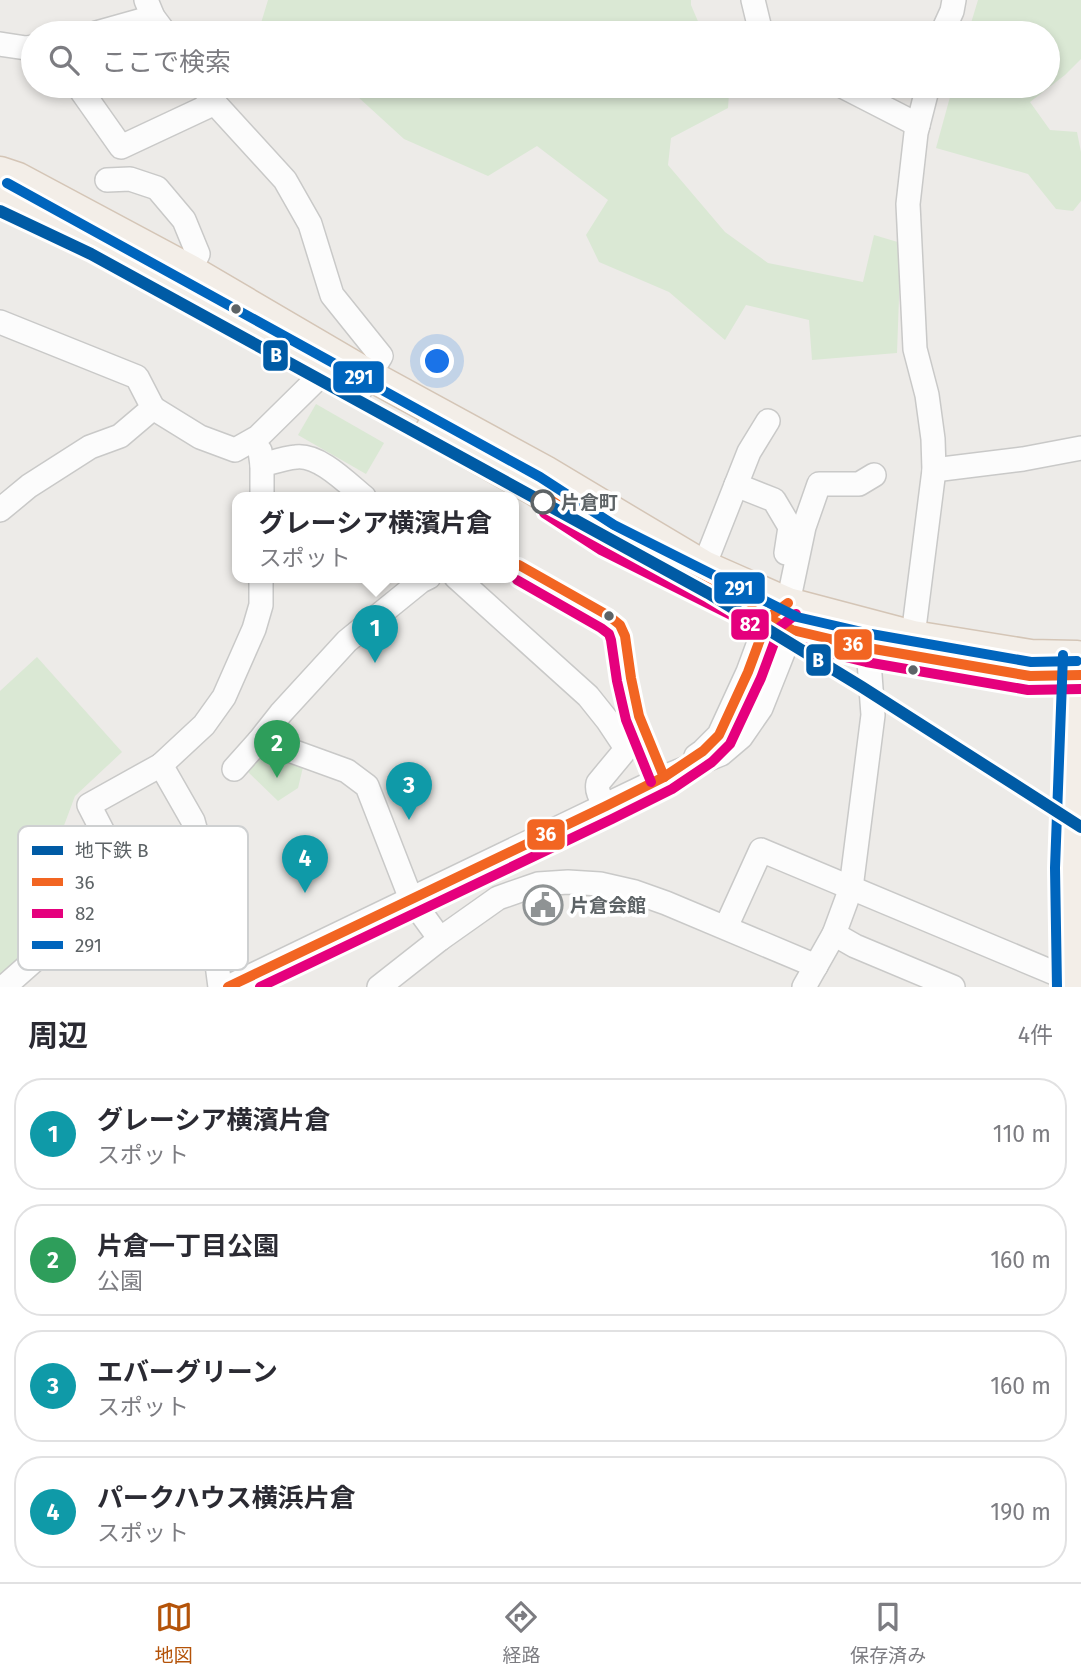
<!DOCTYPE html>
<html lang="ja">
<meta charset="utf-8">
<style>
:root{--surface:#fff;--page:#f2f2f3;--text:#2b2b33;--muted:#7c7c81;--line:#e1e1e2;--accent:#b45309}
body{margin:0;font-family:"Fira Sans","Noto Sans JP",sans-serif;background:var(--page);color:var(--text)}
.you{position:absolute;left:438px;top:362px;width:24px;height:24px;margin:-18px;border:5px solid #fff;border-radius:50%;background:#1a73e8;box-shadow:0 0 0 10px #1a73e833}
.badge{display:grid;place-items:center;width:46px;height:46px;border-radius:50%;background:var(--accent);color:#fff;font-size:23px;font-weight:700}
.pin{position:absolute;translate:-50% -58px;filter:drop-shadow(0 2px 4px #0008)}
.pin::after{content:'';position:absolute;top:37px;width:24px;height:21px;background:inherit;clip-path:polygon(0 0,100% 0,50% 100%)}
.popup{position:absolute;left:232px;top:492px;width:287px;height:91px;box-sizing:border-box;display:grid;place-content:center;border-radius:14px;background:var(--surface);filter:drop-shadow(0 2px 5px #0005);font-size:23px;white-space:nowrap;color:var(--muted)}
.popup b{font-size:26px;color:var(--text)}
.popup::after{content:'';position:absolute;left:50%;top:100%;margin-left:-14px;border:14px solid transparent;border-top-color:var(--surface)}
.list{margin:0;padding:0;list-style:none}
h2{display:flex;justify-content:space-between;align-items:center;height:91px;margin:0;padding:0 28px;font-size:30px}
h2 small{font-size:23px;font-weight:400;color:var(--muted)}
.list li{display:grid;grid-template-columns:46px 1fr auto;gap:21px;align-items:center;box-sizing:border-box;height:112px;margin:0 14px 14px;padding:0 14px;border:2px solid var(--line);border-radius:28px}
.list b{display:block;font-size:26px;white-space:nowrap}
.list p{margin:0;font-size:23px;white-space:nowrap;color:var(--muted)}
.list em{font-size:23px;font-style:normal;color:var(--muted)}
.icon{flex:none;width:38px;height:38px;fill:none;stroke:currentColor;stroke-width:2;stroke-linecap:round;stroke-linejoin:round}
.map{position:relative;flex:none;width:1081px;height:987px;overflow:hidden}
.search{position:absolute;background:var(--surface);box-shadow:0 4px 10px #0003;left:21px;right:21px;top:21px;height:77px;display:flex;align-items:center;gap:18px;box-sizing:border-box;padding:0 24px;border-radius:38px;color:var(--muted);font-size:26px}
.sheet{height:595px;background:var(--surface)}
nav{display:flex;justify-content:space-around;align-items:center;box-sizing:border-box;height:98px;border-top:2px solid var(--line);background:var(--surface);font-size:19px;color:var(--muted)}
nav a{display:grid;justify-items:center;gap:4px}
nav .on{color:var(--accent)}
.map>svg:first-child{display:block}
</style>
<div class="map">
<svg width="1081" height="987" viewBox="0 0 1081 987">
<rect width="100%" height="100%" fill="#edebe8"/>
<!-- green -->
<g fill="#dae8d4">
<polygon points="268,0 691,0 691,5 703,33 258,33"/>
<polygon points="978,0 1081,0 1081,59 1065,75 1030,102 1050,130 1077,132 1081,152 1081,201 1073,211 1056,209 1028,174 936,148 953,86 1048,86 1048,33 968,33"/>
<polygon points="346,86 726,86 729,93 728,108 671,138 668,165 725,232 768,263 863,282 874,235 901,243 897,353 812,360 809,320 746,305 725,340 669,292 599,262 586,235 608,200 537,146 488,176 404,139"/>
<polygon points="316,404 384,443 366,474 298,435"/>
<polygon points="37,657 122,752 75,796 34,906 34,937 0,980 0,691"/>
<polygon points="262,748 304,763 298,788 278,801 243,767"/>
</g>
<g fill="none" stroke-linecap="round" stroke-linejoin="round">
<!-- minor casing -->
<g stroke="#c9c9c8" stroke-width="26">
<g id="minor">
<polyline points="146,0 153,17 165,33"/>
<polyline points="753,0 761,33"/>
<polyline points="96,33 153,17"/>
<polyline points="942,33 952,11 954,0"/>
<polyline points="0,44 26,48 33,47"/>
<polyline points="78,86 121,147 215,103"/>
<polyline points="202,86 211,99 285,180 310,224 332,295 381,356 359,392"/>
<polyline points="842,86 918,125"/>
<polyline points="107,180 130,179 157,188 184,220 198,254 190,270"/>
<polyline points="0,322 137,377 153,408 120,436 90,447 29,486 0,510"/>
<polyline points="153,408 200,437 235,450 258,437 324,372 331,360"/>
<polyline points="260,451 262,465 262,497"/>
<path d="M262,465C273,462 285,458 296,457C319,454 347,483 364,497"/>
<polyline points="934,470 1023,459 1081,448"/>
<polyline points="736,485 774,500 790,527 786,553"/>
<polyline points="704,566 749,452 768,421"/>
<path d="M456,577L588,696L608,721L624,745L625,750L622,754L598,783C596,792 601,798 606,806"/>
<polyline points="913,636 934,470 933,439 927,395 915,349 908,204 916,133 928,86"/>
<polyline points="259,741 281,713 347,641 421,581 429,577"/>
<polyline points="696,756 703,751 719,735 748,672 768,618 780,610"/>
<polyline points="234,769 259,741 267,742 347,771 367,786 411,899 440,939"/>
<polyline points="726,927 761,850 1071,980"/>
<polyline points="834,934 855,946 953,987"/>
<polyline points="4,987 47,949 97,930 147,900 122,869 89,805 161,765"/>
<polyline points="220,987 203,857 193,821 161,765 204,725 224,697 254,629 261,605 261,577"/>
<polyline points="228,987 664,777 721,754 741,737 761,708 792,630 788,603 804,527 819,484 859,484 874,475"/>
<polyline points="379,987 440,939 498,898 538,884 568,882 600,884 635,892 666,903 816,966"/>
<polyline points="804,987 834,934 851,888 873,715 868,648"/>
</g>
</g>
<!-- major casing -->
<g stroke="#d4c5b6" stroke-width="33">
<g id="major">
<polyline points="0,172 18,178 190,270 369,375 545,471 704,566 788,603 913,636 1031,655 1077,656 1069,869 1071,987"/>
<polyline points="0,195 343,383"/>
<polyline points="430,431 533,489 607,537 792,630 868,648 1030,676 1077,675"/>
</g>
</g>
<!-- minor -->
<use href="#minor" stroke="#fcfcfc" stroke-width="23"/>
<!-- major -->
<use href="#major" stroke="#f3eee8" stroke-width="30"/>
<!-- bus-1 casing -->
<g stroke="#fff" stroke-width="16">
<g id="bus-1">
<polyline points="552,501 607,537 792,630 868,648 1030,676 1081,675"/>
<polyline points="513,567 519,565 609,616 620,625 625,636 631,678 639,716 664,777"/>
<polyline points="228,987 606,806 664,777 703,751 719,735 748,672 768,618 788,603"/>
</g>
</g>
<!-- bus-2 casing -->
<g stroke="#fff" stroke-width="16">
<g id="bus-2">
<polyline points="544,513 601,550 787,643 866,662 1028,690 1081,689"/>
<polyline points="517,580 601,628 609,634 611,640 617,681 626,720 651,782"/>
<polyline points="260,987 612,819 672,789 712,762 730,744 761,678 780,627 796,614"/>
</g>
</g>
<!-- bus-3 casing -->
<g stroke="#fff" stroke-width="16">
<g id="bus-3">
<polyline points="7,183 540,477 614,525 797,617 871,634 1031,662 1077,661"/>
<polyline points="1057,987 1055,868 1063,655"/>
</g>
</g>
<!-- bus-1 -->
<use href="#bus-1" stroke="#f26522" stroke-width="10"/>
<!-- bus-2 -->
<use href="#bus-2" stroke="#e5007d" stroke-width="10"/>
<!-- bus-3 -->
<use href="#bus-3" stroke="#0065bd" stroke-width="10"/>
<!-- metro-1 casing -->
<g stroke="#fff" stroke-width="18">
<polyline id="metro-1" points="0,211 91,254 708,593 862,687 1081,827"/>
</g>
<!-- metro-1 -->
<use href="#metro-1" stroke="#005ba5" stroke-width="12"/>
</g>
<!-- icons -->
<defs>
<g id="civic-ring" transform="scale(2.0125)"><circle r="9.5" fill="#fff" stroke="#8f9394" stroke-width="1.5"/><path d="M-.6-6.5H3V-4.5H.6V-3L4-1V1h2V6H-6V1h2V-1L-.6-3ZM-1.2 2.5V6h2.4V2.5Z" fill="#8f9394"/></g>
</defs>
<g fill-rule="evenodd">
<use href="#civic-ring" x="543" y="905"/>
</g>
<!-- markers -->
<g fill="#5d6366" stroke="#fff" stroke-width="2.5">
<circle cx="236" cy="309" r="6"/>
<circle cx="609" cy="616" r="6"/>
<circle cx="913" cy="670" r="6"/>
</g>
<circle fill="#fff" stroke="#5d6366" stroke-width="3.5" cx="543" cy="502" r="11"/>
<g text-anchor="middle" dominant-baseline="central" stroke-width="7" stroke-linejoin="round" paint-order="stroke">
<!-- stop labels -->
<g font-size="19" font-weight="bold" fill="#5d6366" stroke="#fff" text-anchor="start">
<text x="561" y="502">片倉町</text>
</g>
<!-- poi labels -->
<g font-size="19" font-weight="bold" fill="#5d6366" stroke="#fff" text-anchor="start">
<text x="570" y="905">片倉会館</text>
</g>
</g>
<!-- legend -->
<rect x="18" y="826" width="230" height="144" rx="10" fill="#fff" stroke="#ced0d1" stroke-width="2"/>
<rect x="32" y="846" width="31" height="9" fill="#005ba5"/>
<rect x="32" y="878" width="31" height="8" fill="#f26522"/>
<rect x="32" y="909" width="31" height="9" fill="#e5007d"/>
<rect x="32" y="941" width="31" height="8" fill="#0065bd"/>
<g font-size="19" fill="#5d6366">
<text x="75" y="857">地下鉄 B</text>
<text x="75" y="889">36</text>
<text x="75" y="920">82</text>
<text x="75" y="952">291</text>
</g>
<g stroke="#fff" stroke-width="2.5">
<rect x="262" y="339" width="27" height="33" rx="7" fill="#005ba5"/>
<rect x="332" y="360" width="53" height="34" rx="7" fill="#0065bd"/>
<rect x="713" y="571" width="53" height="34" rx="7" fill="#0065bd"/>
<rect x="730" y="608" width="40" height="33" rx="7" fill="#e5007d"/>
<rect x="833" y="628" width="40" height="33" rx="7" fill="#f26522"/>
<rect x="805" y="643" width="27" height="34" rx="7" fill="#005ba5"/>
<rect x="526" y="818" width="40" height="33" rx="7" fill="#f26522"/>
</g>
<g font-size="19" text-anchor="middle" font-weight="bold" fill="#fff">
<text x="276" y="362">B</text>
<text x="359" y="384">291</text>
<text x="739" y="595">291</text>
<text x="750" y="631">82</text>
<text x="853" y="651">36</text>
<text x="818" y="667">B</text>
<text x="546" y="841">36</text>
</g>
</svg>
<div class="you"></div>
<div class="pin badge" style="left:375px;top:663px;background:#0f9aa8">1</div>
<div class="popup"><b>グレーシア横濱片倉</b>スポット</div>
<div class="pin badge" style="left:277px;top:778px;background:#2e9e5b">2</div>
<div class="pin badge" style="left:409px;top:820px;background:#0f9aa8">3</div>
<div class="pin badge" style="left:305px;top:893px;background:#0f9aa8">4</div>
<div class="search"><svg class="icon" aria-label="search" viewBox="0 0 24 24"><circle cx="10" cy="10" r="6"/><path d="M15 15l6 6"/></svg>ここで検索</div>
</div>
<section class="sheet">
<h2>周辺<small>4件</small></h2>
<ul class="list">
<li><span class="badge" style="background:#0f9aa8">1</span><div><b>グレーシア横濱片倉</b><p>スポット</p></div><em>110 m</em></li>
<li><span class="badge" style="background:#2e9e5b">2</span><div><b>片倉一丁目公園</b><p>公園</p></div><em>160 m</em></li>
<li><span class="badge" style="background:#0f9aa8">3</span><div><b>エバーグリーン</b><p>スポット</p></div><em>160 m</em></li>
<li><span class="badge" style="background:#0f9aa8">4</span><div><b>パークハウス横浜片倉</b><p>スポット</p></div><em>190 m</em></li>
</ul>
</section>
<nav>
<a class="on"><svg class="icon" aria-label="map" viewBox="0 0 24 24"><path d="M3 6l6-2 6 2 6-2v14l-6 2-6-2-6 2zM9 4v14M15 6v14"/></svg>地図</a>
<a><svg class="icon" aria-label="directions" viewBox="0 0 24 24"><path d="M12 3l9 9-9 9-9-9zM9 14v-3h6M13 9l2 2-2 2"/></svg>経路</a>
<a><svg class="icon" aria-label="saved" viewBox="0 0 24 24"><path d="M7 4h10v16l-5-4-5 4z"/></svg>保存済み</a>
</nav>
